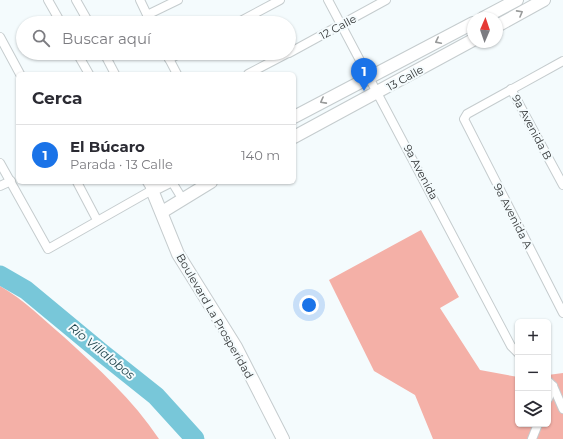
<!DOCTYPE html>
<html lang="es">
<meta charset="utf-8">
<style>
:root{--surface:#fff;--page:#f7f7f7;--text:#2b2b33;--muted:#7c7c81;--line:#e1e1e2;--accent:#1a73e8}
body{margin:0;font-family:Montserrat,sans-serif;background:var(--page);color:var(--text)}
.controls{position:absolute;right:12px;bottom:12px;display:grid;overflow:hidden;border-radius:6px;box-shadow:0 1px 3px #0004}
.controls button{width:36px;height:36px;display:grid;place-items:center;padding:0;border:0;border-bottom:1px solid var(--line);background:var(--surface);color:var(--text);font:20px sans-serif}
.compass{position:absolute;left:467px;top:12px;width:36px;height:36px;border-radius:50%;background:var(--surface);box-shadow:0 1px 3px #0004;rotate:2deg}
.you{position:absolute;left:309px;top:305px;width:14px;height:14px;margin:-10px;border:3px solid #fff;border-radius:50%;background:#1a73e8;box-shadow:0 0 0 6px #1a73e833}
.badge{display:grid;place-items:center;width:26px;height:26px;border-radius:50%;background:var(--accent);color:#fff;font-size:13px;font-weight:700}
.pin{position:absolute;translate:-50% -33px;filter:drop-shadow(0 1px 2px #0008)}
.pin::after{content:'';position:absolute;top:21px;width:14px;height:12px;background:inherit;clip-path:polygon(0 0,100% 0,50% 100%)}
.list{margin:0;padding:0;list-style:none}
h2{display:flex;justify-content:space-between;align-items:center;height:52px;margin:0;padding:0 16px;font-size:17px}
h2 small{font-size:13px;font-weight:400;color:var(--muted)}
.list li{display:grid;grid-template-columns:26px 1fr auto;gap:12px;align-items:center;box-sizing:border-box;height:60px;padding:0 16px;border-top:1px solid var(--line)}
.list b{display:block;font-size:15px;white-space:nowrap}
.list p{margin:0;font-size:13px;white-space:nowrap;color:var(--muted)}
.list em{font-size:13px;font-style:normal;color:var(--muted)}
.icon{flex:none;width:22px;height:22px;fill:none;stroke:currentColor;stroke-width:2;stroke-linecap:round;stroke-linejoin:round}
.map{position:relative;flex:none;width:563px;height:439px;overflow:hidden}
.search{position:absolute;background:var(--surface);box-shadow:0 1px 3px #0004;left:16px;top:16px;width:280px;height:44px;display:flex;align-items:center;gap:10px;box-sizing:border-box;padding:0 14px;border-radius:22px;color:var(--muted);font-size:15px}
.panel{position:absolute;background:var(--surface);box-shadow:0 1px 3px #0004;left:16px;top:72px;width:280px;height:112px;border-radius:6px}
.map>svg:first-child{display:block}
</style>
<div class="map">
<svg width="563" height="439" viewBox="0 0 563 439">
<rect width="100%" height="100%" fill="#f4fbfd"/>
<!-- forest -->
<g fill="#f4b0a7">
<polygon points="421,230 459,297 440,308 480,370 518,377 518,424 548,424 548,375 563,373 563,439 433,439 415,395 374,371 329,280"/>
<path d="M0,286C24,300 43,319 64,337C99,369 133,400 159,439H0Z"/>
</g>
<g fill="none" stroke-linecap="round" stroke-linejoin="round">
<!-- river -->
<polyline stroke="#78c7d9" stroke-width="19" points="0,275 26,290 102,353 156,396 195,439"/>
<!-- street casing -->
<g stroke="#c5ccce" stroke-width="10">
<g id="street">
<polyline points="48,0 61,23"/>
<polyline points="76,0 89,23"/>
<polyline points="140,0 151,23"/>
<polyline points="328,0 511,346 518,353"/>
<polyline points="147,15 178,0"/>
<polyline points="237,23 280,0"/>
<polyline points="0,37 20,74"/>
<polyline points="77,53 89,74"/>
<polyline points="104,53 115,74"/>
<polyline points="166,53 177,74"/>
<polyline points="289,53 386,0"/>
<polyline points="169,59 181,53"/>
<polyline points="563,61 467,114 464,119 563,313"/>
<polyline points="248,74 288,53"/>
<polyline points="511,89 563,185"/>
<polyline points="0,163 48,249 152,190 147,182"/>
<polyline points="77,182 97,220"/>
<polyline points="172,182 183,200"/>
<polyline points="0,186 11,181"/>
<polyline points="548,381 553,386 563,409"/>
<polyline points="548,399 553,386"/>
<polyline points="532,439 538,424"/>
</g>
</g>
<!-- secondary casing -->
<g stroke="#c5ccce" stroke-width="14">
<g id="secondary">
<polyline points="483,18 517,0"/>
<polyline points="497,26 544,0"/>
<polyline points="294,117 473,23"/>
<polyline points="294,137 473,40"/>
<polyline points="168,182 152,190 178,254 236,347 283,439"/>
<polyline points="162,212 211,182"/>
</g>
</g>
<!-- street -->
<use href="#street" stroke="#fff" stroke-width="8"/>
<!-- secondary -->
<use href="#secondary" stroke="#fff" stroke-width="12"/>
</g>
<!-- one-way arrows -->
<defs><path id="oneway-chevron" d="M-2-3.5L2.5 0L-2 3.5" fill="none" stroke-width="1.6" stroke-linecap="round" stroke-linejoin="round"/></defs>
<g stroke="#989a9a">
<use href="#oneway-chevron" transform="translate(520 13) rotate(-29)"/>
<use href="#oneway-chevron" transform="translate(438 41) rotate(153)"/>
<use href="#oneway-chevron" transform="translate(323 101) rotate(152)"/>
</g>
<g text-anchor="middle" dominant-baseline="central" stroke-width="4" stroke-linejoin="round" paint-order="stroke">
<!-- street labels -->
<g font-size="11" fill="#313435" stroke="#f4fbfd">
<text transform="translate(338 27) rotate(-28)">12 Calle</text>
<text transform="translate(405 78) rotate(-29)">13 Calle</text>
<text transform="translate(532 127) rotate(62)">9a Avenida B</text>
<text transform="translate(421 172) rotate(62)">9a Avenida</text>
<text transform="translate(513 216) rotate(63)">9a Avenida A</text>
<text transform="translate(215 316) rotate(60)">Boulevard La Prosperidad</text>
</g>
<!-- water labels -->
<g font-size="12" font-style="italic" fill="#153b43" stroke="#f4fbfd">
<text transform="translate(102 351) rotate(39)">Río Villalobos</text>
</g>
</g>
</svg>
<div class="controls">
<button>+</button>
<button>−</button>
<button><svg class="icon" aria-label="layers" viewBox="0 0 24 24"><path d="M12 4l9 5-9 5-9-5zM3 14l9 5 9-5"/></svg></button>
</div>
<svg class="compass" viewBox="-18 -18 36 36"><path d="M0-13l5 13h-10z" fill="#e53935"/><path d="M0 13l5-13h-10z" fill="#7c7c81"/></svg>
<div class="you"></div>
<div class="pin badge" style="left:364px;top:91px">1</div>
<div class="search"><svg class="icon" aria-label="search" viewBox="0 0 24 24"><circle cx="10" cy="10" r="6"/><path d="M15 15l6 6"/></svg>Buscar aquí</div>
<section class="panel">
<h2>Cerca<small></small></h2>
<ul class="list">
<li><span class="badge">1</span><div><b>El Búcaro</b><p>Parada · 13 Calle</p></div><em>140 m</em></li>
</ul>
</section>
</div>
